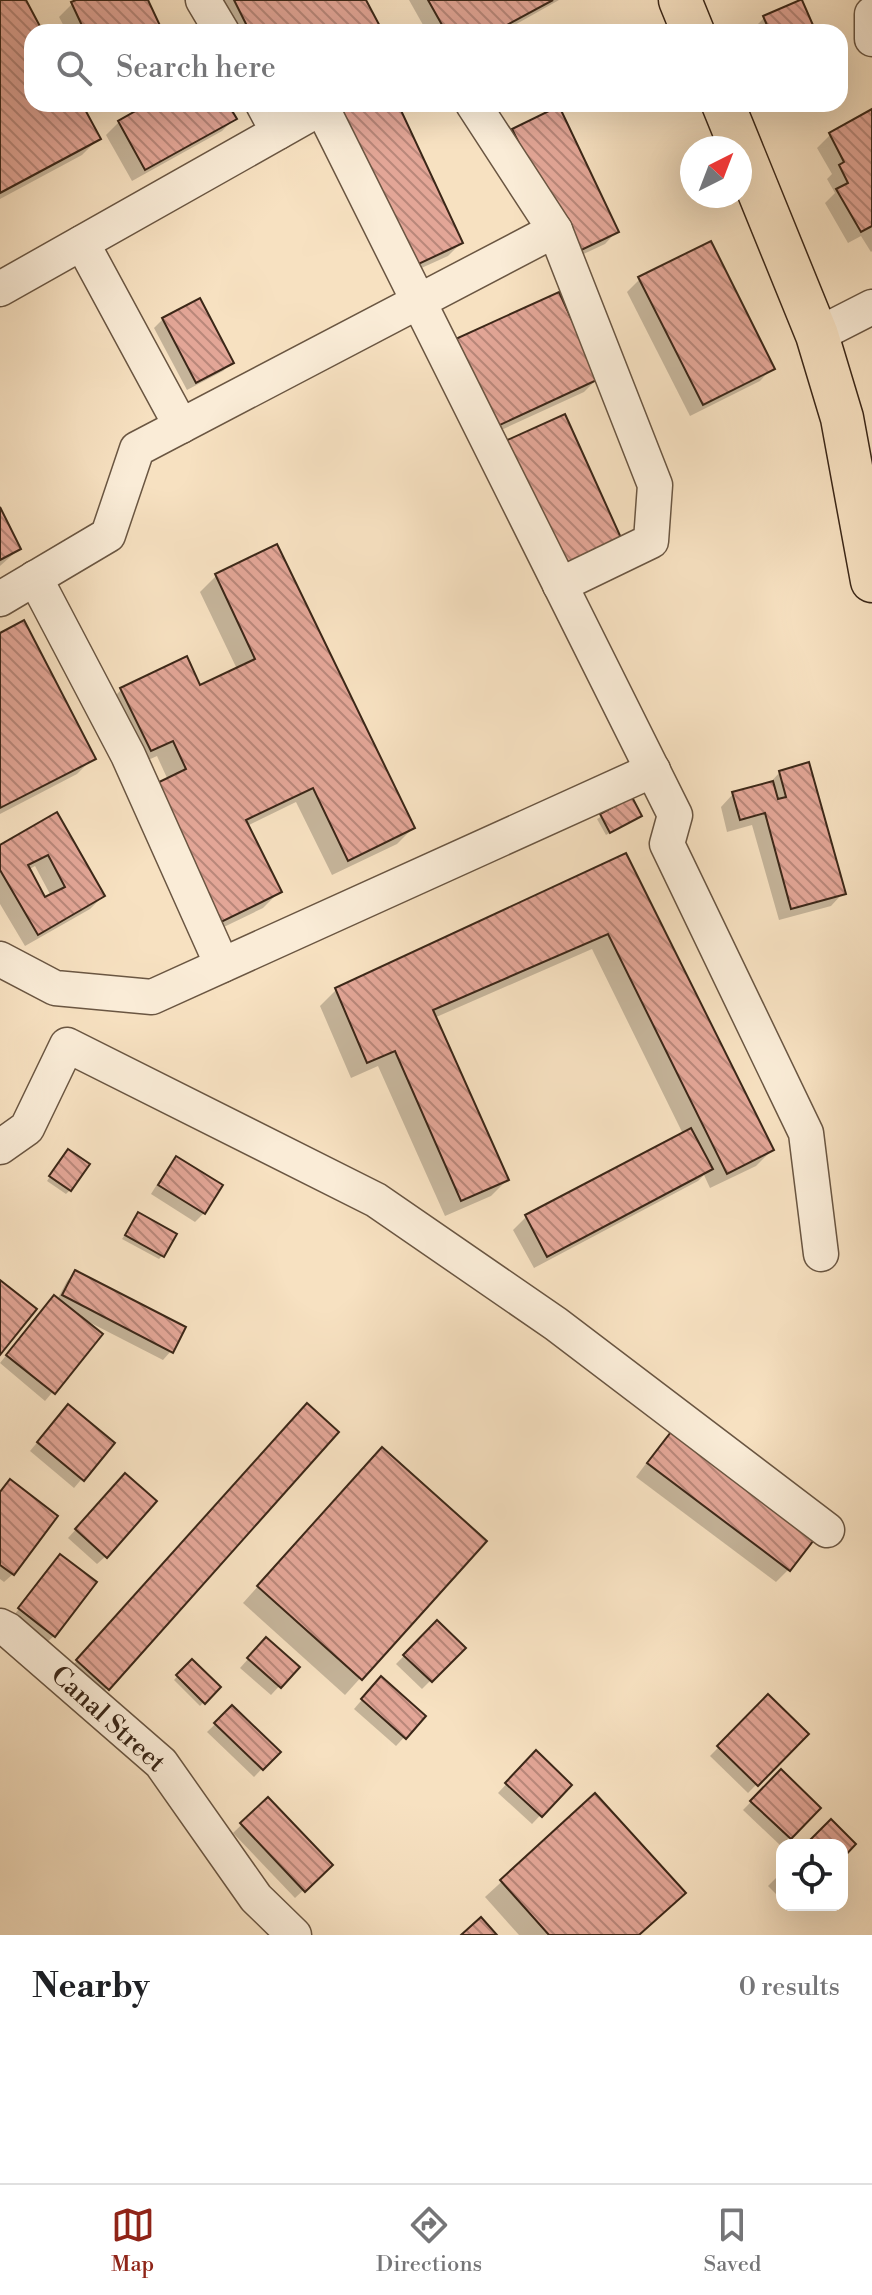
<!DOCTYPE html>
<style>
:root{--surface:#fff;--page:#f2f2f2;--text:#202124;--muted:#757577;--line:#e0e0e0;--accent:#8f2418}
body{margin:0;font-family:"Libre Bodoni",serif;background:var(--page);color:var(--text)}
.controls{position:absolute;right:24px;bottom:24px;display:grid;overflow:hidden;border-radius:16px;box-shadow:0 8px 32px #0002}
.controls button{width:72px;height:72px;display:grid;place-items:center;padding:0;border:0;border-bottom:2px solid var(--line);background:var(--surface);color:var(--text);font:40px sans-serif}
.compass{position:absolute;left:680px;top:136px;width:72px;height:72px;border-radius:50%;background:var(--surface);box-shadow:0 8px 32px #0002;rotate:42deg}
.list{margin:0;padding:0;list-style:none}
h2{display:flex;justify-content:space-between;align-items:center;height:104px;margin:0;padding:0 32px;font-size:34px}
h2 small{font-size:26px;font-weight:400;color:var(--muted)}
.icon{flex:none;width:44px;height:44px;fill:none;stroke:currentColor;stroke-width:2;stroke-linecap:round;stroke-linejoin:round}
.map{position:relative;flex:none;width:872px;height:1935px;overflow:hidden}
.search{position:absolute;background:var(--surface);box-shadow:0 8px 32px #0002;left:24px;right:24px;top:24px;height:88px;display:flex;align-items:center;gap:20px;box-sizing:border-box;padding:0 28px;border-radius:24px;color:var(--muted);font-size:30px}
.sheet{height:248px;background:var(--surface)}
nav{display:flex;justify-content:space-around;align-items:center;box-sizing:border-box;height:112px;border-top:2px solid var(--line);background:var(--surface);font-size:22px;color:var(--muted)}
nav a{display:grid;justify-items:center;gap:4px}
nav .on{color:var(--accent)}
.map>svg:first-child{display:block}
</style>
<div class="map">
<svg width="872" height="1935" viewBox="0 0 872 1935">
<defs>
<pattern id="building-back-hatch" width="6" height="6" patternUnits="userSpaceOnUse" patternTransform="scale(2)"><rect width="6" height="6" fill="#e3a697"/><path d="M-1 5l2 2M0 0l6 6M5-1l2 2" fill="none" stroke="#b9877a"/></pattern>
</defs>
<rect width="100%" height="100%" fill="#f7e1c1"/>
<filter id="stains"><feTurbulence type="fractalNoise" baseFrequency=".0025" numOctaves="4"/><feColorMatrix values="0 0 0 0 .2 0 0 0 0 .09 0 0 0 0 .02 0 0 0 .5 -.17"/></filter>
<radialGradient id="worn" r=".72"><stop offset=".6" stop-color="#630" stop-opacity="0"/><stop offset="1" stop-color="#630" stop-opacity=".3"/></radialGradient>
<!-- shadow -->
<g fill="#0003" fill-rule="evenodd">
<polygon points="0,0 24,0 41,32 32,32 32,104 80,104 98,139 82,155 0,199"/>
<polygon points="80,0 145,0 161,32 67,32 59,17 72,4"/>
<polygon points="184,0 364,0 381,32 226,32 216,11 196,22"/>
<polygon points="409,0 559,0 502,32 427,32"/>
<polygon points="764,18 814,32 758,32 756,26"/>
<polygon points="152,104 226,104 234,119 222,131 132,181 106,135 119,122"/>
<polygon points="395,104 461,243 448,256 397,279"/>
<polygon points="872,111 872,251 871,252 861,236 848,243 825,203 835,193 827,179 832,174 817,148 830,135"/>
<polygon points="513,130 617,231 605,244 560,265 500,143"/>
<polygon points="640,279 772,368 760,381 690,416 627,292"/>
<polygon points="163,319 232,363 223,371 187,390 154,328"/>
<polygon points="438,356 597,379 584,392 477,441"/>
<polygon points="0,512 19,549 0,566"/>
<polygon points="276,546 413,828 397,844 332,875 296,802 247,826 279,892 263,908 201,938 168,780 157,756 135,766 106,705 121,690 199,688 237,669 200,592 216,576"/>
<polygon points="0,635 93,758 77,774 0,814"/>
<polygon points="780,772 843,893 831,906 779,920 752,825 727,832 721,807 733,794 768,785"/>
<polygon points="631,800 636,819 606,835 597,819"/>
<path d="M56,815L103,896L90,909L25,946L0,904V847ZM35,866L51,896L44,900L28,870Z"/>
<polygon points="626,856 772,1150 756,1166 710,1188 704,1175 698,1181 534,1268 513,1230 526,1217 683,1134 592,949 434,1018 507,1180 491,1196 445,1216 378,1066 351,1078 320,1006 336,990"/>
<polygon points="65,1155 70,1190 66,1194 47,1181"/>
<polygon points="176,1159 220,1186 204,1213 195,1222 151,1194 168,1167"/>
<polygon points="138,1215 162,1256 159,1259 122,1239"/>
<polygon points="75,1272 171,1351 163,1360 83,1319 100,1335 45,1401 0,1363 46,1306 57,1300 67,1281"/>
<polygon points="60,1415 112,1443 74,1488 30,1451"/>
<polygon points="294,1419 107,1688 95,1701 65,1674"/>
<polygon points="678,1426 817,1532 788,1570 776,1582 636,1477 665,1438"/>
<polygon points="367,1465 484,1541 345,1695 243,1603"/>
<polygon points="10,1481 13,1574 4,1582 0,1579 0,1492"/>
<polygon points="117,1484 106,1556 97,1564 68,1538"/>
<polygon points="52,1565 54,1636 45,1644 12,1618"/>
<polygon points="437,1622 463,1648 422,1689 396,1664"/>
<polygon points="258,1648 297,1667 271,1695 240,1668"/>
<polygon points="192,1661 218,1687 200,1706 174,1680"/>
<polygon points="373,1687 423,1717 396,1746 354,1709"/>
<polygon points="768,1697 806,1734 748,1793 710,1756"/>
<polygon points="232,1708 278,1752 254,1777 207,1732"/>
<polygon points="536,1753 569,1785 532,1824 498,1793"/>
<polygon points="781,1771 819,1808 781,1846 743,1810"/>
<polygon points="595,1796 638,1935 519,1935 485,1897"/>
<polygon points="268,1799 330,1865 295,1898 233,1833"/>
<polygon points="782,1872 782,1900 768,1886"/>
</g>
<!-- building -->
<g fill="url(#building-back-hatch)" stroke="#3b2718" stroke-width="2" fill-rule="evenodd">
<polygon points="0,0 26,0 43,32 32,32 32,104 82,104 101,139 0,193"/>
<polygon points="76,0 148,0 163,32 85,32 71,2"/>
<polygon points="234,0 366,0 383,32 250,32"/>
<polygon points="428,0 553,0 494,32 446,32"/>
<polygon points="800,0 802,0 816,32 770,32 763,16"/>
<polygon points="148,104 228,104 237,119 145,170 118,121"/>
<polygon points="335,104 398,104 463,243 410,268"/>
<polygon points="559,106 619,232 573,254 512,129"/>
<polygon points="872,109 872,226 861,232 836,189 848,183 839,165 844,162 829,133"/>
<polygon points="711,241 775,369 703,405 638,277"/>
<polygon points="559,292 599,379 489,430 449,342"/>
<polygon points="200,298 234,363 196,383 162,318"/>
<polygon points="565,414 622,540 560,568 503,442"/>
<polygon points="0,507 21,549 0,560"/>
<polygon points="277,544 415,828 348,861 313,788 246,820 282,892 217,924 151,786 186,769 173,741 151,751 120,688 187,656 200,685 255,659 215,574"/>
<polygon points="24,620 96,759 0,808 0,633"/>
<polygon points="809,762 846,894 791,909 765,813 740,820 732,792 773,781 778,799 786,797 779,771"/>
<polygon points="632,797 642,816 610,833 600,814"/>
<path d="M57,812L105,896L38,935L0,870V845ZM48,855L65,887L45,897L28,865Z"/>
<polygon points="626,853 774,1150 727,1174 608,934 433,1010 509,1180 461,1201 395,1051 367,1063 335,988"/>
<polygon points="691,1128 713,1169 547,1257 525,1215"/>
<polygon points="68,1149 90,1164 71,1191 49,1176"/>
<polygon points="176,1156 223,1185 205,1214 158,1185"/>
<polygon points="138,1212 177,1234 164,1257 125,1235"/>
<polygon points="75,1270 186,1327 173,1353 62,1295"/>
<polygon points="0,1280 37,1309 0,1355"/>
<polygon points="54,1295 103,1334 55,1394 6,1355"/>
<polygon points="307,1403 339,1432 109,1690 76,1660"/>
<polygon points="68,1404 115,1443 84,1481 37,1442"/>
<polygon points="678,1423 820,1532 790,1571 647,1463"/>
<polygon points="382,1447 487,1541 362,1680 257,1586"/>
<polygon points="125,1473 157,1501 107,1558 75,1529"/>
<polygon points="10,1479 58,1516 14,1575 0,1565 0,1492"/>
<polygon points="60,1554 97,1582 55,1637 18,1608"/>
<polygon points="437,1620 466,1648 432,1682 403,1655"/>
<polygon points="266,1637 300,1667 281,1688 247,1658"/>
<polygon points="192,1659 221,1687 205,1704 176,1675"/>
<polygon points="381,1676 426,1716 406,1739 361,1699"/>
<polygon points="768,1694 809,1734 758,1786 717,1746"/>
<polygon points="232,1705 281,1752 263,1770 214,1723"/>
<polygon points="536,1750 572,1785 542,1817 505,1783"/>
<polygon points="781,1769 821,1808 791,1839 750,1801"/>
<polygon points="595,1793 686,1893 639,1935 549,1935 500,1880"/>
<polygon points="268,1797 333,1865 305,1892 240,1823"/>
<polygon points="831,1819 856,1844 842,1859 842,1845 805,1845"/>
<polygon points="481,1917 497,1935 461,1935"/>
</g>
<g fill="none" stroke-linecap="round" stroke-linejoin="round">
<!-- minor casing -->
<g stroke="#6a5642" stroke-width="37">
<g id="minor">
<polyline points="203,0 222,32"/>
<polyline points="872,14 872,39"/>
<polyline points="263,104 278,132"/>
<polyline points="473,104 555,230"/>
<polyline points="322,108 675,815 667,844 806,1133 821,1254"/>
<polyline points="82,243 181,426"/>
<polyline points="0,289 328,104"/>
<polyline points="817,335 872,307"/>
<polyline points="35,578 128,755 222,965"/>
<polyline points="0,599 108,535 137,449 555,230 655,485 651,541 560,585"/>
<polyline points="0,959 55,988 152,997 653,770"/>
<polyline points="0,1147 27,1128 67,1045 376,1200 556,1324 827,1530"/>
<polyline points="0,1626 8,1630 161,1763 256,1898 294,1935"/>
</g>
</g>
<!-- major casing -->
<g stroke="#3b2718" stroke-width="45">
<g id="major">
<polyline points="680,0 693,32"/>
<polyline points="723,104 817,335 842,418 872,581"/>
</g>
</g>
<!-- minor -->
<use href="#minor" stroke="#faecd7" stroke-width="34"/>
<!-- major -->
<use href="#major" stroke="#f7e1c1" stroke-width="42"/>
</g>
<g text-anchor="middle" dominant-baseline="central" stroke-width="7" stroke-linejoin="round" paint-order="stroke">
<!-- street labels -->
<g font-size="26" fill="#3b2718" stroke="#faecd7">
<text transform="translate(108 1719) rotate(42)">Canal Street</text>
</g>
</g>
<rect width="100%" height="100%" filter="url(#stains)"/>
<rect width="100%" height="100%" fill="url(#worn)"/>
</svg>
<div class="controls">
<button><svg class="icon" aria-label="locate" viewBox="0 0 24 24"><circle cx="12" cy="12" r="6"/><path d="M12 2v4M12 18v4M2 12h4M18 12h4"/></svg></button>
</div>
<svg class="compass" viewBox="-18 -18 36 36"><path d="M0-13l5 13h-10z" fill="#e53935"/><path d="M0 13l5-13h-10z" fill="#757577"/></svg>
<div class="search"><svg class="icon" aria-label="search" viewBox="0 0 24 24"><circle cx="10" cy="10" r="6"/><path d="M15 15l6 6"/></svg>Search here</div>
</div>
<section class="sheet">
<h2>Nearby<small>0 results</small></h2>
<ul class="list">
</ul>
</section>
<nav>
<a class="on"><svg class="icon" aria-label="map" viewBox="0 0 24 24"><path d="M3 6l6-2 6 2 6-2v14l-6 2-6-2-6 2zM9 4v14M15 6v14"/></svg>Map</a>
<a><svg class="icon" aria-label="directions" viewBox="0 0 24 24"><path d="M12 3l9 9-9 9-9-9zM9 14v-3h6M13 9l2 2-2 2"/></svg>Directions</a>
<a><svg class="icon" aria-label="saved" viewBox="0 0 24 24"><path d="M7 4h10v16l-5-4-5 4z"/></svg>Saved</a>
</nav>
